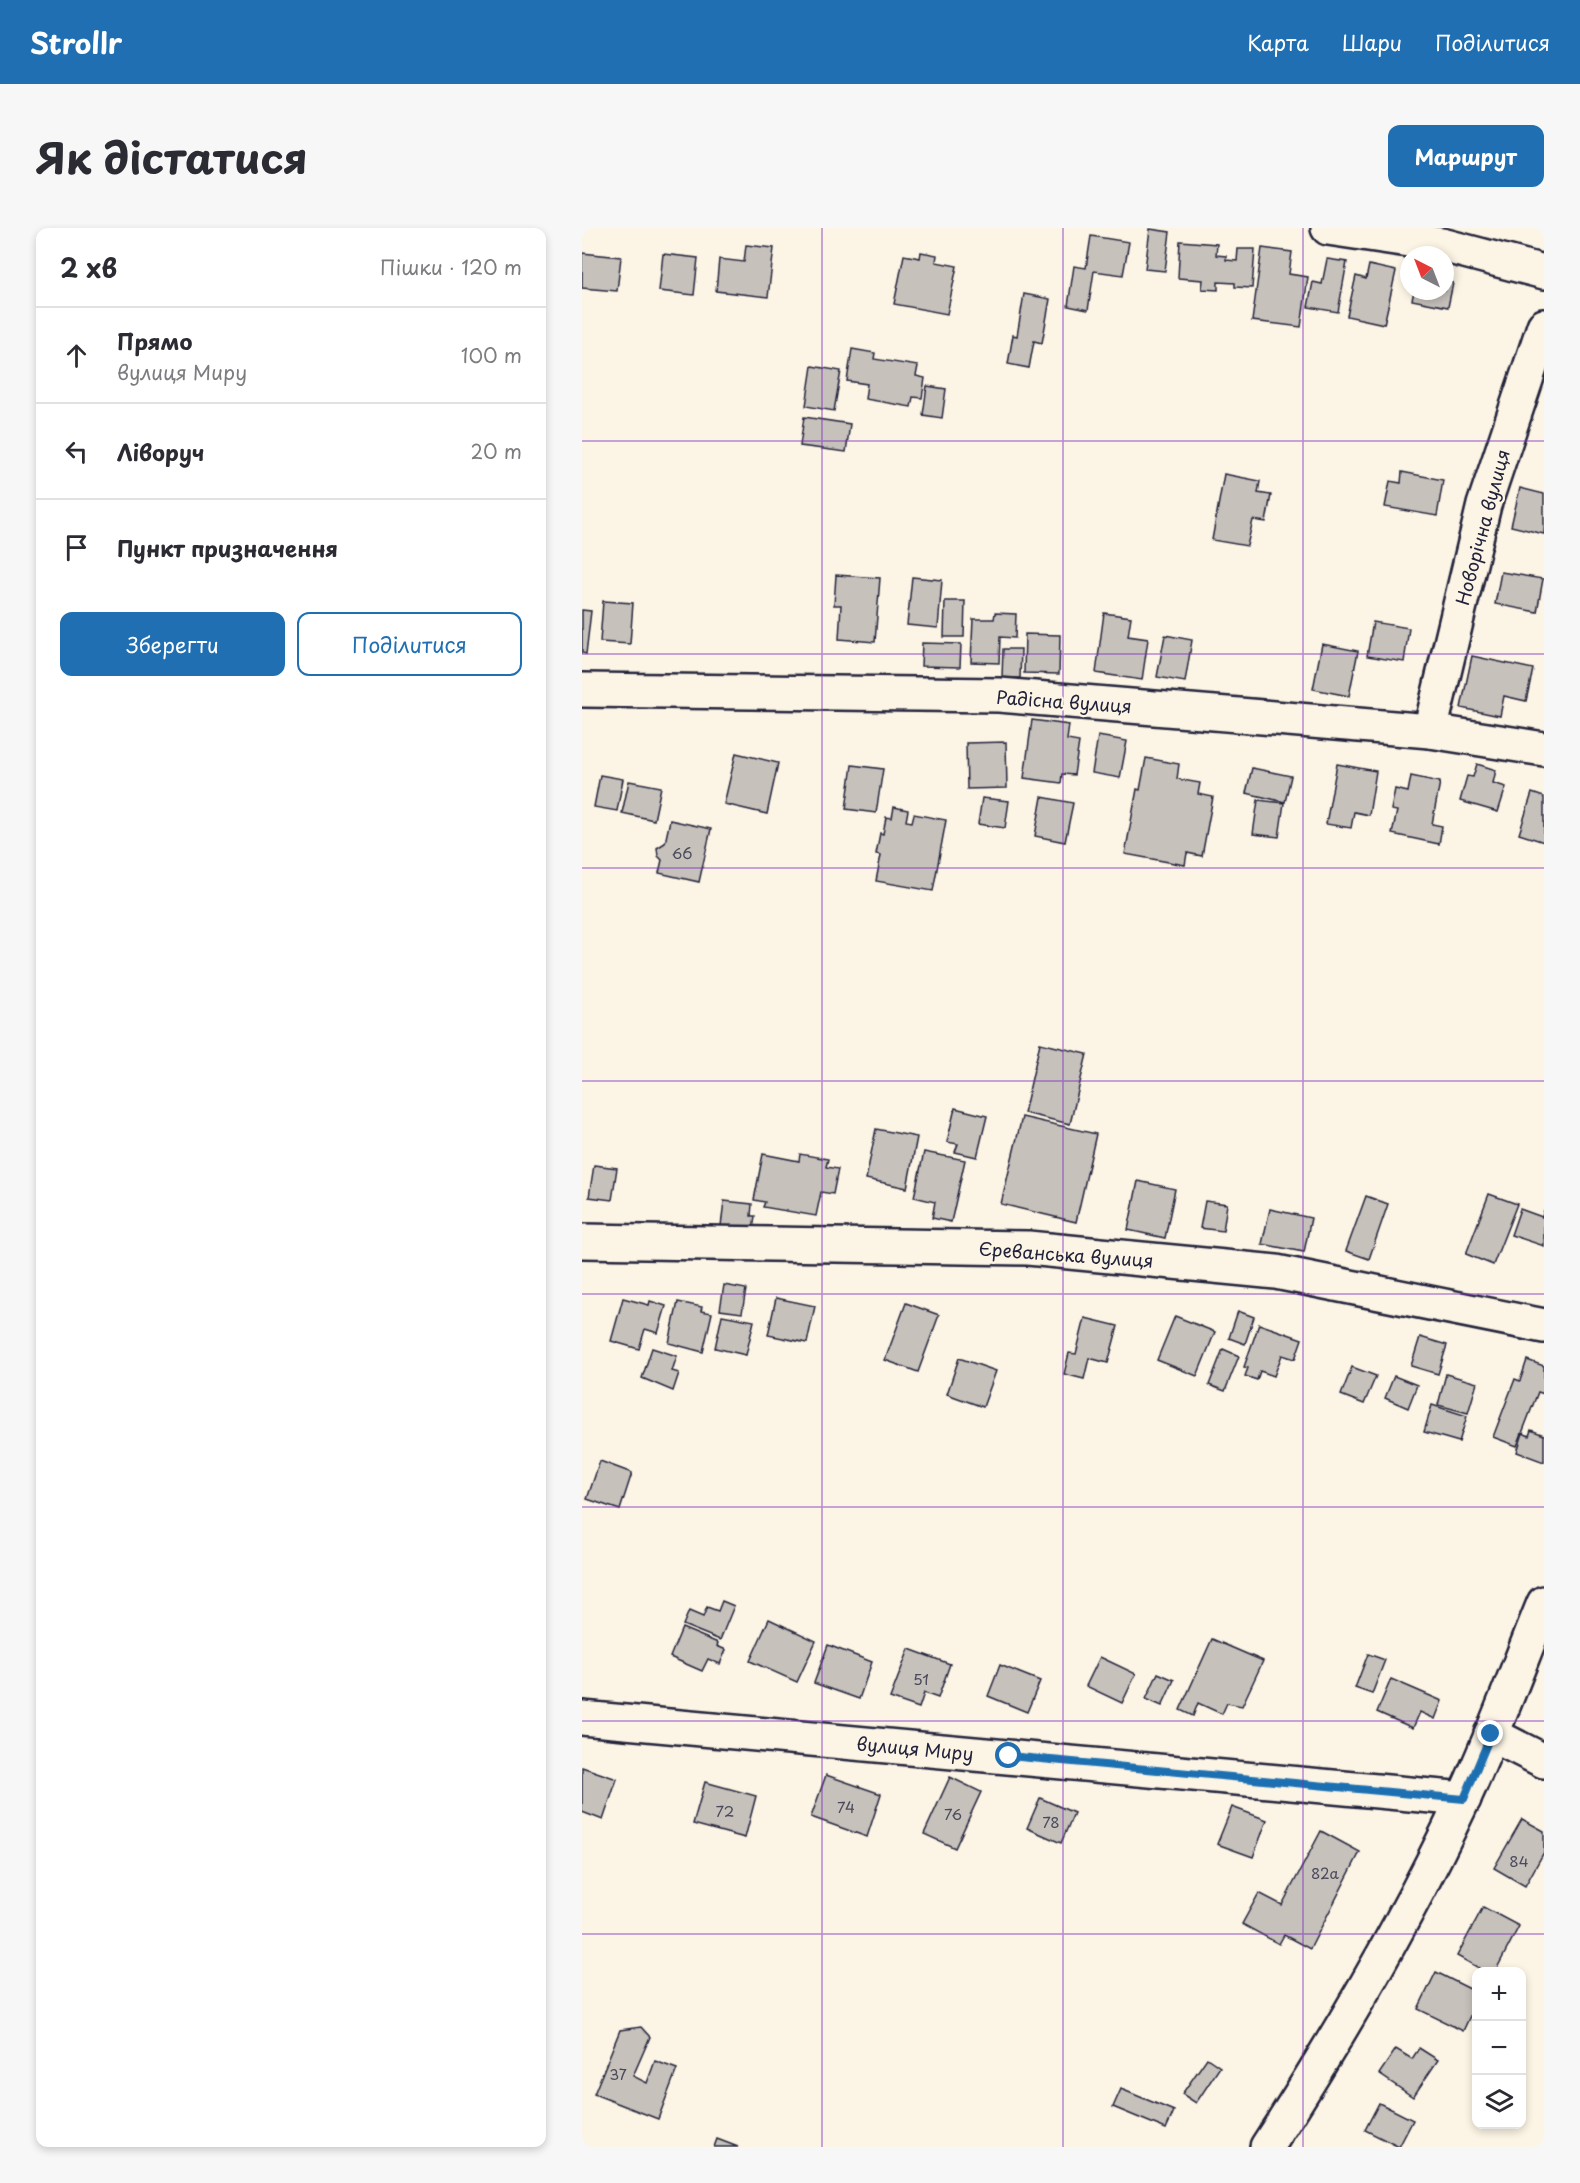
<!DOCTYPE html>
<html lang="uk">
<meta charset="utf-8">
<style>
:root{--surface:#fff;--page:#f7f7f7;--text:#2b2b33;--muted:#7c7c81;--line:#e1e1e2;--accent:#1f6fb2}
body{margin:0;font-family:"Playpen Sans",sans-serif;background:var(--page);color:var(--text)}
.controls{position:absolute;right:18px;bottom:18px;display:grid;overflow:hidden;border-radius:12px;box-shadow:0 3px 9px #0003}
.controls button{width:54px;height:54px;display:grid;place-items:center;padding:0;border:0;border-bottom:2px solid var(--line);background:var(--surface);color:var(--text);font:30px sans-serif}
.compass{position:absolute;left:818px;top:18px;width:54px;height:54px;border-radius:50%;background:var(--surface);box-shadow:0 3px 9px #0003;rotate:318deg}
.stop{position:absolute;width:18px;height:18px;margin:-14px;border:4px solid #1f6fb2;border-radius:50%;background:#fff}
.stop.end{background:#1f6fb2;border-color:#fff;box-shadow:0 2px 6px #0008}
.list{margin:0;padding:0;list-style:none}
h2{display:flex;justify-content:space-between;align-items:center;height:78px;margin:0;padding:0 24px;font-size:26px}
h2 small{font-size:20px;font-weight:400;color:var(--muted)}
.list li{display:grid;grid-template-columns:39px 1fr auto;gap:18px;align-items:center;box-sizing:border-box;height:96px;padding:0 24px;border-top:2px solid var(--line)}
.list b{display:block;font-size:22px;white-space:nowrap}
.list p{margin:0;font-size:20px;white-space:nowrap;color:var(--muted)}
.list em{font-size:20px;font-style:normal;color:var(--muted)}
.actions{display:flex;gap:12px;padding:18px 24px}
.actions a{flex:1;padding:14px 0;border:2px solid var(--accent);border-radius:12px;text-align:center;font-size:21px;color:var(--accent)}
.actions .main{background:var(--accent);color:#fff}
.icon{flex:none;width:33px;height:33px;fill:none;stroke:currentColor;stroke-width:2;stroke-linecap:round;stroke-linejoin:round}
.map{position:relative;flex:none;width:962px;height:1919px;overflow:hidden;border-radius:12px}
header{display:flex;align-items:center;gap:36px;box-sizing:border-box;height:84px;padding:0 30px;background:var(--accent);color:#fff}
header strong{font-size:28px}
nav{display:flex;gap:33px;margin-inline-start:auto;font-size:21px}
.intro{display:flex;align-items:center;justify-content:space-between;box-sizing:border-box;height:144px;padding:0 36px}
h1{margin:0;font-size:42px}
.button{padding:15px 27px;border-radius:12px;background:var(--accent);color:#fff;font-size:21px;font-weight:700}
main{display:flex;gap:36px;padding:0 36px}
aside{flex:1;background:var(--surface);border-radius:12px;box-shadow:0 3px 9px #0003}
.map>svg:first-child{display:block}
</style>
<header>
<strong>Strollr</strong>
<nav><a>Карта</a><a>Шари</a><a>Поділитися</a></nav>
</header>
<div class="intro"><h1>Як дістатися</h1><a class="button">Маршрут</a></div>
<main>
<aside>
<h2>2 хв<small>Пішки · 120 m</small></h2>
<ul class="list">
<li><svg class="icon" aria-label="ahead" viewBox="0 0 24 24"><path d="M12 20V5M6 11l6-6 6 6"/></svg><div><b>Прямо</b><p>вулиця Миру</p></div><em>100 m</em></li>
<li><svg class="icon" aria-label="left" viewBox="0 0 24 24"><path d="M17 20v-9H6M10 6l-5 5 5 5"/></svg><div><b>Ліворуч</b></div><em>20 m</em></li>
<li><svg class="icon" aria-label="arrive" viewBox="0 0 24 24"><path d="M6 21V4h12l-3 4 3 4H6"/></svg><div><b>Пункт призначення</b></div></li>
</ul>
<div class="actions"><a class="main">Зберегти</a><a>Поділитися</a></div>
</aside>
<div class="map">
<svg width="962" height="1919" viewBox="0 0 962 1919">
<rect width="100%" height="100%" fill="#fcf5e5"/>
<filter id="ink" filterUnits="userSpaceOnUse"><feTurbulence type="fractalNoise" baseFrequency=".0167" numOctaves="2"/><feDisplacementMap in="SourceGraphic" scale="12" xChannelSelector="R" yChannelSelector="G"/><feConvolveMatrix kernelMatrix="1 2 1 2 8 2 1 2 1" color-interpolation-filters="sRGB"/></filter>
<g filter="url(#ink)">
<!-- building -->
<g fill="#c6c1bb" stroke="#22223b" stroke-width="1.5">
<polygon points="568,1 588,4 583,43 563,41"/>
<polygon points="509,8 547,14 541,47 512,43 506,82 486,78 492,38 504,40"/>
<polygon points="598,13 635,16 634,27 644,28 644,32 655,33 656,21 673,21 670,60 653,59 653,55 636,54 636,62 620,61 621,52 596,50"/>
<polygon points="164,17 192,20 186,69 134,63 137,31 162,34"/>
<polygon points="680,20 710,24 707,46 726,49 719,99 670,93"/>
<polygon points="339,24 355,27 354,34 375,38 365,86 312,76 322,27 338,30"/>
<polygon points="0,25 39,29 35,63 0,60"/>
<polygon points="81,26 116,30 112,67 77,63"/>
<polygon points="745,31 765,34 756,84 726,79 731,54 740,56"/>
<polygon points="787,37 814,43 802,96 765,88 774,48 784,51"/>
<polygon points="863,53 871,55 866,79 830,72 832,63 863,63"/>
<polygon points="442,66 468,71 460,115 452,113 447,140 426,136 431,107 435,108"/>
<polygon points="270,121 293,125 292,131 336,138 334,148 343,150 340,170 331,169 329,179 283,171 285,156 265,153"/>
<polygon points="230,138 259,143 252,183 224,178"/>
<polygon points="345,158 364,161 360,190 341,187"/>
<polygon points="222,189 268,196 264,224 218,218"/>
<polygon points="820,244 861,252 855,288 803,279 808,253 819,255"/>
<polygon points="642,246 678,253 676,265 689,267 684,294 671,292 665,318 630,312"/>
<polygon points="938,260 962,266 962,306 929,298"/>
<polygon points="919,344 961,351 955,384 913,376"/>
<polygon points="254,347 298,350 293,414 257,411 259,377 252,377"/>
<polygon points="330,349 360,352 356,400 325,397"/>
<polygon points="21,373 51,375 48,416 18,414"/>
<polygon points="363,373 383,373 382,409 362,409"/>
<polygon points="0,382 9,383 4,426 0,425"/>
<polygon points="413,385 434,386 433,410 418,409 417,435 389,434 391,391 412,391"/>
<polygon points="522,385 549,389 546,408 566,411 560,452 514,445"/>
<polygon points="791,394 827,400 822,434 785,428"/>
<polygon points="443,406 478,407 477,446 442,445"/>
<polygon points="583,407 610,412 603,454 575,449"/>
<polygon points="340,415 379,416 378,439 339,438"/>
<polygon points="740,416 776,423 767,468 731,461"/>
<polygon points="421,421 439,421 438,450 420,450"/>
<polygon points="890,428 951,441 944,473 922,468 918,488 879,480"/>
<polygon points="450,492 487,497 485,512 497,514 492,547 480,546 479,555 442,550"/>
<polygon points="516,508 545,513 538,550 510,545"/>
<polygon points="424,514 425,560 385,561 384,515"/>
<polygon points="154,525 196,535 185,586 142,576"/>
<polygon points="564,530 597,536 595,551 618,555 616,566 631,569 620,628 605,625 603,637 543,626 555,561 558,562"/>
<polygon points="755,536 794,543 787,587 772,584 769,600 744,596"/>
<polygon points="895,536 914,542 911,555 924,559 916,584 878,573 885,548 891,549"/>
<polygon points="270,537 301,541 294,585 264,581"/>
<polygon points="670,540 709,548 703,574 664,565"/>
<polygon points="18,547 41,551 35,583 12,579"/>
<polygon points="829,548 858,554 850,596 860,598 857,616 810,606 815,583 809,582 813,561 826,564"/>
<polygon points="47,553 79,559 72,592 40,585"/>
<polygon points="950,565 962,569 962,614 937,606"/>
<polygon points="460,569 491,575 483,614 453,608"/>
<polygon points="400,570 427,573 423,600 396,596"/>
<polygon points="676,572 702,575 697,609 671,606"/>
<polygon points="312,579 326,582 324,593 330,594 332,586 364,592 351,663 294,653 299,627 294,626 298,605 301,606 304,589 310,590"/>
<polygon points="88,592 129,601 117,654 77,645 80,632 76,628 75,620 83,615"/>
<polygon points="458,815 505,826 488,896 442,885"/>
<polygon points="373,880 405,888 395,929 373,924 376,916 365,914"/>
<polygon points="440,889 514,906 494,994 419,976"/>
<polygon points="294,901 335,909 325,960 284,951"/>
<polygon points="342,924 383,932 369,994 350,990 353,974 332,969"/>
<polygon points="181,926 217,933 218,926 246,931 244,939 256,941 251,966 239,964 234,988 181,979 183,974 172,972"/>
<polygon points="12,937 35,940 30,972 7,969"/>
<polygon points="556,953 593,961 583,1010 546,1002"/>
<polygon points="907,966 935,976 911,1037 884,1026"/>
<polygon points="784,968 806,976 787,1031 764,1023"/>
<polygon points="142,973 170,976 169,988 173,988 171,1002 139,998"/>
<polygon points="623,973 645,976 641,1003 618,1000"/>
<polygon points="688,981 729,990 722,1024 680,1016"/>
<polygon points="938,981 960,989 962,982 962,1018 929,1007"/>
<polygon points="142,1057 164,1061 160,1085 138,1082"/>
<polygon points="41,1070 67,1077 68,1073 84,1078 76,1105 63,1101 57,1121 29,1113"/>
<polygon points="194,1070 233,1078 225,1115 186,1107"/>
<polygon points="96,1074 120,1079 119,1083 130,1085 121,1124 87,1115"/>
<polygon points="324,1075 357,1087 336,1144 303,1132"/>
<polygon points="656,1083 672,1089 663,1116 647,1110"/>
<polygon points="140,1087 172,1093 164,1127 133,1120"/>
<polygon points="593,1088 633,1104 615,1148 575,1132"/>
<polygon points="503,1090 536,1098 526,1135 507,1130 502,1151 482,1146 487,1125 494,1126"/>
<polygon points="677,1096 720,1111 713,1131 700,1127 692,1148 678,1143 675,1152 663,1148 666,1140 662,1139"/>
<polygon points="838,1109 865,1117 856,1146 829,1138"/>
<polygon points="70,1120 95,1128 90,1143 97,1145 91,1163 60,1150"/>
<polygon points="641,1121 657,1128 643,1163 627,1157"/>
<polygon points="377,1130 414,1143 401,1179 365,1166"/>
<polygon points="945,1132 962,1138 962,1166 956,1164 935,1218 911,1209 933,1151 938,1153"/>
<polygon points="770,1139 794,1148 782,1176 759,1167"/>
<polygon points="864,1146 895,1155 886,1185 856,1177"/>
<polygon points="812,1148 835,1157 826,1180 803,1170"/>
<polygon points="850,1177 885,1188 877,1214 842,1204"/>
<polygon points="949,1202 962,1207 962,1234 935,1224 941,1205 947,1208"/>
<polygon points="18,1233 50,1245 38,1282 5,1271"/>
<polygon points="140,1373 152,1378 138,1412 101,1397 107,1383 121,1389 125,1379 136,1383"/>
<polygon points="187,1391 234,1413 215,1454 168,1433"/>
<polygon points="100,1400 136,1415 135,1418 144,1422 138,1436 126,1431 120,1443 88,1429"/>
<polygon points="630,1411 681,1433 660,1478 645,1475 640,1486 616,1475 611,1488 598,1482"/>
<polygon points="246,1417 290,1434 277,1471 232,1455"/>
<polygon points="327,1421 368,1436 356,1470 342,1465 337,1480 308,1470"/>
<polygon points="786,1426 803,1432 790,1466 773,1460"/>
<polygon points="518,1429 554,1446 540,1475 504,1458"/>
<polygon points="418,1437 458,1453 445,1484 406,1468"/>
<polygon points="576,1445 592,1452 580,1478 564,1471"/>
<polygon points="809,1451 860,1473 853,1491 838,1484 831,1500 795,1484"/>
<polygon points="0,1539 35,1551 21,1592 0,1584"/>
<polygon points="244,1547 299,1566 285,1609 229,1589"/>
<polygon points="368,1549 399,1564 373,1620 342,1606"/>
<polygon points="123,1554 174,1568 163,1610 111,1596"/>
<polygon points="458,1570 492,1585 479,1615 445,1600"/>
<polygon points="650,1579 685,1592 671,1629 635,1616"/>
<polygon points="940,1591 962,1603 962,1624 943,1658 912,1640"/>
<polygon points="739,1603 778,1624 728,1721 702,1707 697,1716 660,1696 677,1665 700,1677"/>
<polygon points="901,1679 937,1698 913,1744 904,1744 875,1728"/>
<polygon points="854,1744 894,1764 894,1775 881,1803 836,1781"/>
<polygon points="59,1799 68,1809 51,1848 65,1855 73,1833 95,1841 76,1891 12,1866 38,1802"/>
<polygon points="837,1820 856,1832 831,1869 797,1846 814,1821 830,1831"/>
<polygon points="625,1830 638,1839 614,1875 600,1866"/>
<polygon points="539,1861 592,1883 584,1901 531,1879"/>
<polygon points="797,1875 831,1892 817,1919 783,1902"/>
<polygon points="135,1911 156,1919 132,1919"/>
</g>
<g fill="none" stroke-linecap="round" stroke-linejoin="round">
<!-- minor casing -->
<g stroke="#22223b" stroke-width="38">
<g id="minor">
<polyline points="746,0 860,17 962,44"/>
<polyline points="0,462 417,467 848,503 962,521"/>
<polyline points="848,503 902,277 962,98"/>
<polyline points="0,1013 446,1020 694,1044 962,1098"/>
<polyline points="0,1490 882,1571"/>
<polyline points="909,1506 962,1533"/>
<path d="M685,1919C757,1808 824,1693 880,1574C911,1509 935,1441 962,1375"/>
</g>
</g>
<!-- minor -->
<use href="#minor" stroke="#fcf5e5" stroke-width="33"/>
</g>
</g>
<g fill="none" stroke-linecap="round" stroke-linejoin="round" filter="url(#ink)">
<!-- route -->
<polyline stroke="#1f6fb2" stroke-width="8" points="427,1528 882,1571 909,1506"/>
</g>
<!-- grid -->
<path fill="none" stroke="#7b2cbf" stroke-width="1.5" stroke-opacity="0.55" d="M240,0V1919M481,0V1919M721,0V1919M0,213H962M0,426H962M0,640H962M0,853H962M0,1066H962M0,1279H962M0,1493H962M0,1706H962"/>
<g text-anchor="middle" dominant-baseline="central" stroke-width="4.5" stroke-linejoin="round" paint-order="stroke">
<!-- number labels -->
<g font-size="15" fill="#4b4a5b">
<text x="100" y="624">66</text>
<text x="339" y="1450">51</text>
<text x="264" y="1578">74</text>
<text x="143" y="1582">72</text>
<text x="371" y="1585">76</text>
<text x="469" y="1593">78</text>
<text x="937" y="1632">84</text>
<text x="743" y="1644">82а</text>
<text x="36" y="1845">37</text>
</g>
<!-- street labels -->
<g font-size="18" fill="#22223b" stroke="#fcf5e5">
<text transform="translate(900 299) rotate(-75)">Новорічна вулиця</text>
<text transform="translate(482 473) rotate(4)">Радісна вулиця</text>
<text transform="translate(484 1026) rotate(4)">Єреванська вулиця</text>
<text transform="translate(333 1520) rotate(5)">вулиця Миру</text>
</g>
</g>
</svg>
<div class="controls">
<button>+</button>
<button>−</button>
<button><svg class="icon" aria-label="layers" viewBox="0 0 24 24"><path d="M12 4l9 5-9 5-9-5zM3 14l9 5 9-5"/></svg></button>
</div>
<svg class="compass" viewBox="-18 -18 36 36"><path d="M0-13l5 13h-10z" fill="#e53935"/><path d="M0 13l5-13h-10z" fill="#7c7c81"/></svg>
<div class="stop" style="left:427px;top:1528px"></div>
<div class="stop end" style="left:909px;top:1506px"></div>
</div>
</main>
